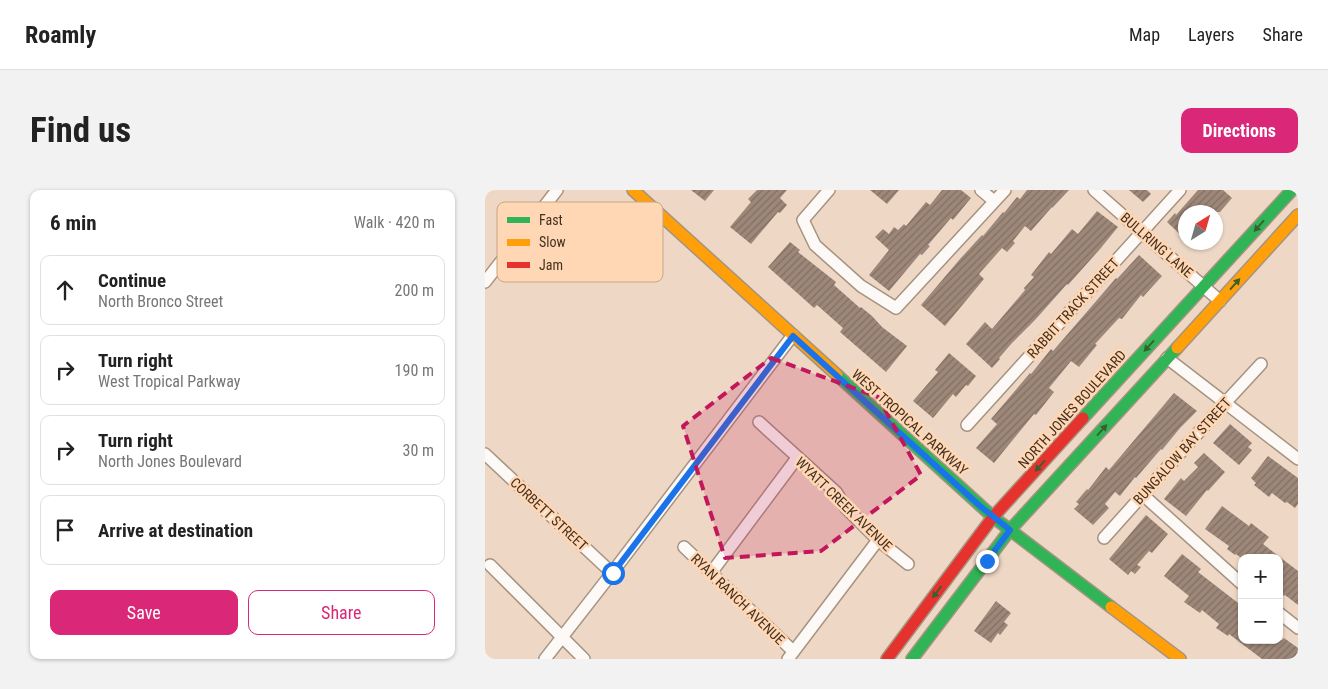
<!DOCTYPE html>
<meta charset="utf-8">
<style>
:root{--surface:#fff;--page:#f2f2f2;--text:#222;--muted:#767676;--line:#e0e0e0;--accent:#db2777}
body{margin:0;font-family:"Roboto Condensed",sans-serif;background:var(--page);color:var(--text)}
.controls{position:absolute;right:15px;bottom:15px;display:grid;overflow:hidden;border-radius:10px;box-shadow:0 1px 4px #0004}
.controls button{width:45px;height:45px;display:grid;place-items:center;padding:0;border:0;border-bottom:1px solid var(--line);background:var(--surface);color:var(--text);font:25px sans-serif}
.compass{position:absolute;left:693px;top:15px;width:45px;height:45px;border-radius:50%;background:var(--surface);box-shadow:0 1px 4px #0004;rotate:37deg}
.stop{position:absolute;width:15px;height:15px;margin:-11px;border:4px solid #1a73e8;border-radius:50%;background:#fff}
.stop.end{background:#1a73e8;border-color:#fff;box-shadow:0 1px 5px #0008}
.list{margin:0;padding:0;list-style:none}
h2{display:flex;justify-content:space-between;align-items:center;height:65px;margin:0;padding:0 20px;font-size:21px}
h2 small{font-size:16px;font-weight:400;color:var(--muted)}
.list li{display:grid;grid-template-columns:32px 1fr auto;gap:15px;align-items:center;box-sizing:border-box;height:70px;margin:0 10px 10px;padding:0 10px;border:1px solid var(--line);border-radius:10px}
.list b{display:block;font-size:19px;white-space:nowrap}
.list p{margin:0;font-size:16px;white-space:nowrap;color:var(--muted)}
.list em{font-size:16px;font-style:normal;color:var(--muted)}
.actions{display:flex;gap:10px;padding:15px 20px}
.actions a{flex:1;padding:11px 0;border:1px solid var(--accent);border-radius:10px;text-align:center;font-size:18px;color:var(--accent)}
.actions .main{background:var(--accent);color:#fff}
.icon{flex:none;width:28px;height:28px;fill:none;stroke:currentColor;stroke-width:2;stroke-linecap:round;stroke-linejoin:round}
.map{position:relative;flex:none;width:813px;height:469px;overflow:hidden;border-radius:10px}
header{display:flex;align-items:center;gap:30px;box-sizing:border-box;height:70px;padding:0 25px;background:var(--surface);border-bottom:1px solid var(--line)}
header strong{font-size:24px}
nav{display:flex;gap:28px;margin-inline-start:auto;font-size:18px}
.intro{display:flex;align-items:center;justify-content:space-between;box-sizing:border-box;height:120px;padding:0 30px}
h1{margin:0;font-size:35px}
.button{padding:12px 22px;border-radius:10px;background:var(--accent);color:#fff;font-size:18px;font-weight:700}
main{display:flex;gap:30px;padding:0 30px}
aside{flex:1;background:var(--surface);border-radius:10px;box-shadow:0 1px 4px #0004}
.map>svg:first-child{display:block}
</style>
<header>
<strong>Roamly</strong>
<nav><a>Map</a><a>Layers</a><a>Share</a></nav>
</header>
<div class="intro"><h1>Find us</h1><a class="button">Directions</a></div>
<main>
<aside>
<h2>6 min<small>Walk · 420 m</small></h2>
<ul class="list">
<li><svg class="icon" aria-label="ahead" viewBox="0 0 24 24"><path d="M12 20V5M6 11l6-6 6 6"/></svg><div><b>Continue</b><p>North Bronco Street</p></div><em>200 m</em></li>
<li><svg class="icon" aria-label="right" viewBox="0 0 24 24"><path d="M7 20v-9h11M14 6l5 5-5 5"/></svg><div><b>Turn right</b><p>West Tropical Parkway</p></div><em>190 m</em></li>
<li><svg class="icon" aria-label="right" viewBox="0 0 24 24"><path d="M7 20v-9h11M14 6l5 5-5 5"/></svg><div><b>Turn right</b><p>North Jones Boulevard</p></div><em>30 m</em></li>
<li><svg class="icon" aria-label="arrive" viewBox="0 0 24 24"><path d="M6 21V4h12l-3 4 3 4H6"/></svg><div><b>Arrive at destination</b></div></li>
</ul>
<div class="actions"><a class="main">Save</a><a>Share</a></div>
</aside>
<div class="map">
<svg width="813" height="469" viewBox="0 0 813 469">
<defs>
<pattern id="building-hatch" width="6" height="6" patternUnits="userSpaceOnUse" patternTransform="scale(1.25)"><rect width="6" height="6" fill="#9d8779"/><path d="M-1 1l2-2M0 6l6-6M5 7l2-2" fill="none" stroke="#826f63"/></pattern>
</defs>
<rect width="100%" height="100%" fill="#eed8c5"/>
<!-- building -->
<g fill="url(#building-hatch)">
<polygon points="206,0 229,0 220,11"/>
<polygon points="272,0 302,0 295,8 302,15 295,23 293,22 266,54 245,37 266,12 263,9"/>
<polygon points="385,0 414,0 402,14"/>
<polygon points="457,0 476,0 486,8 468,30 466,28 443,55 445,56 437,65 435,64 404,101 384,85 404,60 390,47 398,39 404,44 409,37 413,40 419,34 421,36 441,12 445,15"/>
<polygon points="542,0 584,0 567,18 567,17 546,41 540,36 528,51 530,53 522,62 517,58 494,84 499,89 460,136 436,115 475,69 497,45 498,46 518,22 519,23 532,7 535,9"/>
<polygon points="644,0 662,0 666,4 658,12"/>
<polygon points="713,0 738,0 747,8 735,22 700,22 700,49 682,32 690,23 691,25"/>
<polygon points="612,21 633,37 615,59 583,95 582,94 550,130 527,153 514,168 515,169 507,178 481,154 500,132 507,139 540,100 539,98 549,87 546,85 564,62 566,64 587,39 593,44"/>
<polygon points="305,52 315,60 313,62 351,92 349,95 375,118 376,117 387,126 397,137 422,156 401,182 355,142 358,138 332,115 329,118 283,77"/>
<polygon points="654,65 677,86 658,107 656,105 637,129 634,128 610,154 612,155 594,177 586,171 564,198 569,202 551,225 549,224 509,273 491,258 512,234 506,229 545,183 546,184 566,159 568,161 631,88 632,89"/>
<polygon points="464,163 491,186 483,196 481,195 471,207 468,204 448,228 428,211 453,182 450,180"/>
<polygon points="689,203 712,221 695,238 677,260 676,259 651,288 650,287 635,306 630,302 620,314 624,318 608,335 589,319 594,314 591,312 602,299 603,300 621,277 624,280"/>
<polygon points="745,234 767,253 763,257 767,260 754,275 728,253"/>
<polygon points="719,263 740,282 723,301 722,300 701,326 679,309 696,288 699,291 713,277 709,273"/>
<polygon points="783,266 813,288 813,314 810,318 802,312 800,313 787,303 784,307 769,295 771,293 766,288"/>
<polygon points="737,316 764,336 766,333 784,347 778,354 813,381 813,415 800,405 799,406 794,402 794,368 756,368 751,364 750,365 742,359 744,356 720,339"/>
<polygon points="661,325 683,344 667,363 664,361 652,375 656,377 650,384 646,381 643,385 624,369"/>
<polygon points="697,364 716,379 713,382 757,416 757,450 797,450 799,448 813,458 813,469 777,469 744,444 743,446 731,438 734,434 717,420 715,423 699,412 704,406 679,386"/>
<polygon points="511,411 526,423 519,432 523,435 515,445 513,443 506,453 489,441"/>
</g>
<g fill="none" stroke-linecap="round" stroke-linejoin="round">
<!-- street casing -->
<g stroke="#a59382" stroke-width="14">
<g id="street">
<polyline points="344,0 318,30 330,55 376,96 411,118 520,0"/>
<polyline points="496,0 509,11"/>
<polyline points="609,0 735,111"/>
<polyline points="0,92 72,0"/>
<polyline points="682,168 813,269"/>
<polyline points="274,232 351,302 361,318 393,350 423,374"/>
<polyline points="482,235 695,0"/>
<polyline points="0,264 127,383"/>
<polyline points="658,305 757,394"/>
<polyline points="619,348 739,214 776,174"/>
<polyline points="199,357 308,461"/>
<polyline points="5,375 99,469"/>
<polyline points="226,383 312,268"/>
<polyline points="794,423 813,438"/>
<polyline points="60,469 127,383 308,145"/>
<polyline points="303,469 393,350"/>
</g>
</g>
<!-- fast casing -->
<g stroke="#a59382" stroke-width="14">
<g id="fast">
<polyline points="352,185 508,327 626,417"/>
<polyline points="598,228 807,0"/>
<polyline points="427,469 525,340 692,158"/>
</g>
</g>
<!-- slow casing -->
<g stroke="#a59382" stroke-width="14">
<g id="slow">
<polyline points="148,0 352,185"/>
<polyline points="692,158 813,25"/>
<polyline points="626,417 695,469"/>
</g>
</g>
<!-- jam casing -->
<g stroke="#a59382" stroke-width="14">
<polyline id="jam" points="402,469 508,327 598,228"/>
</g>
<!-- street -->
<use href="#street" stroke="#fcf9f6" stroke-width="11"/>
<!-- fast -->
<use href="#fast" stroke="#30b455" stroke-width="11"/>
<!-- slow -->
<use href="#slow" stroke="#ff9f0a" stroke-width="11"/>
<!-- jam -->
<use href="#jam" stroke="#e5322d" stroke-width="11"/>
</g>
<!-- one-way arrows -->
<defs><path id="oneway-solid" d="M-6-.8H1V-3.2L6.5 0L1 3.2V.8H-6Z" transform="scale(1.25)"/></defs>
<g fill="#3c5e32">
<use href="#oneway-solid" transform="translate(774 36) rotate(132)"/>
<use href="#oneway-solid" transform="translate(750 94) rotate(-48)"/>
<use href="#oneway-solid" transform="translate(664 156) rotate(132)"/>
<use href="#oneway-solid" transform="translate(617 240) rotate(-48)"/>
<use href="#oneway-solid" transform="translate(555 276) rotate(132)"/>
<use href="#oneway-solid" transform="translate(452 402) rotate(127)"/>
</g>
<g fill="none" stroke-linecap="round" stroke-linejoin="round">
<!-- route -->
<polyline stroke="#1a73e8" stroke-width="6" points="128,383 308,146 495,316 525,340 502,371"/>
</g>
<!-- marked area -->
<path fill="#c2185b" fill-opacity="0.2" stroke="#c2185b" stroke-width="4" stroke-dasharray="10 6" stroke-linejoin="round" d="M286,168L393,207L436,285L336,361L240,368L198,236Z"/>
<g text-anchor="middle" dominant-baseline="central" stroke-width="5" stroke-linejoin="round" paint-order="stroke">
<!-- street labels -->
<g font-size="14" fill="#43301f" stroke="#ffd7b4">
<text transform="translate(672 55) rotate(41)">BULLRING LANE</text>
<text transform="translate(588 118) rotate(-48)">RABBIT TRACK STREET</text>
<text transform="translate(587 219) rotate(-48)">NORTH JONES BOULEVARD</text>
<text transform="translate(425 232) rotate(42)">WEST TROPICAL PARKWAY</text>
<text transform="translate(697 261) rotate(-48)">BUNGALOW BAY STREET</text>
<text transform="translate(359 314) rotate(44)">WYATT CREEK AVENUE</text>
<text transform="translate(64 324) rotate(43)">CORBETT STREET</text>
<text transform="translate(253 409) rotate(44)">RYAN RANCH AVENUE</text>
</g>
</g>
<!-- legend -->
<rect x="12" y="12" width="166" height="80" rx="8" fill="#ffd7b4" stroke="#c7a587" stroke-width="1"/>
<rect x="22" y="27" width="23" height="6" fill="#30b455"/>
<rect x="22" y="49" width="23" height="7" fill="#ff9f0a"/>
<rect x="22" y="72" width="23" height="6" fill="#e5322d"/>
<g font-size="14" fill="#43301f">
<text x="54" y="35">Fast</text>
<text x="54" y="57">Slow</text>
<text x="54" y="80">Jam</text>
</g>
</svg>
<div class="controls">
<button>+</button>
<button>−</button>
</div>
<svg class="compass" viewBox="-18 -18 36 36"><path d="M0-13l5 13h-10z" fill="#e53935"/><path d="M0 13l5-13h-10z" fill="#767676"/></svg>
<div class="stop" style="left:128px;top:383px"></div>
<div class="stop end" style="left:502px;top:371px"></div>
</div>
</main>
